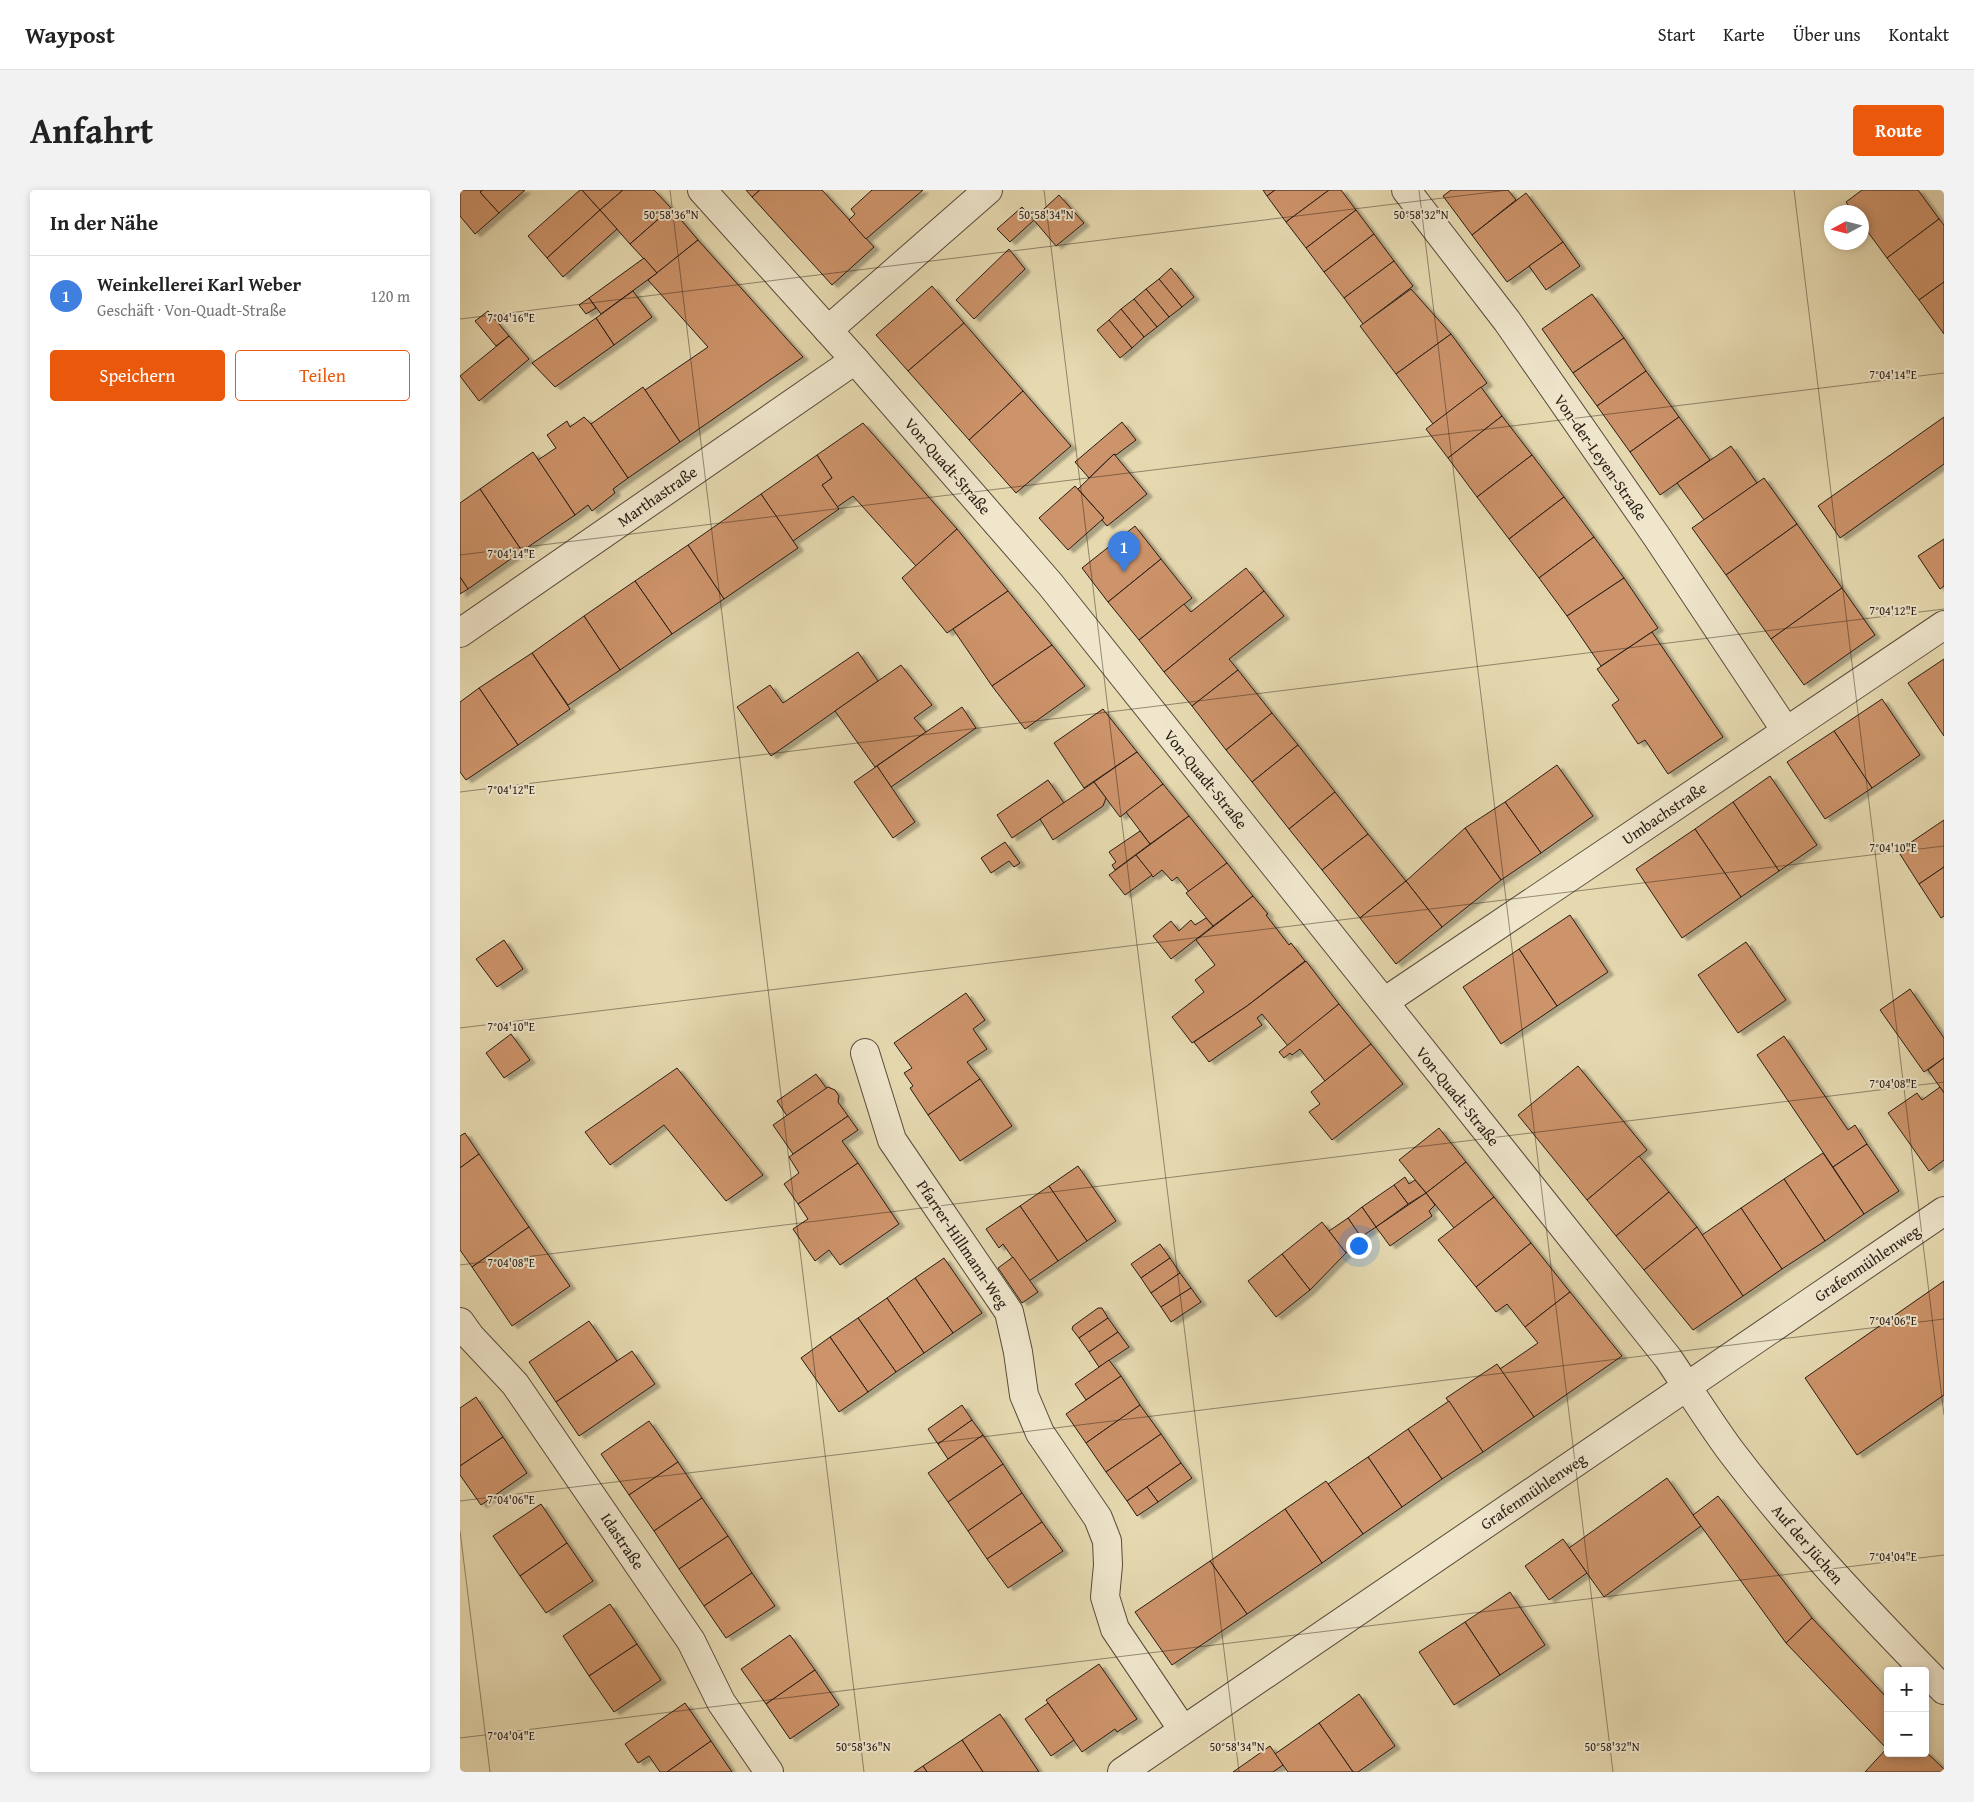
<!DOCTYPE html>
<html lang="de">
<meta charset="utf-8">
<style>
:root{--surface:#fff;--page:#f2f2f2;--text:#222;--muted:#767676;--line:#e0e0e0;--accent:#ea580c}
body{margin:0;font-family:"Gentium Book Plus",serif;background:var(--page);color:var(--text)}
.controls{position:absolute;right:15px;bottom:15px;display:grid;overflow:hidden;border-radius:5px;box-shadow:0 2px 8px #0003}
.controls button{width:45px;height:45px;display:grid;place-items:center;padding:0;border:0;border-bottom:1px solid var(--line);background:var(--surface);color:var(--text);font:25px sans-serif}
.compass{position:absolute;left:1364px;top:15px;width:45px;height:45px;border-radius:50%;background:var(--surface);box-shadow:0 2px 8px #0003;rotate:263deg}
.you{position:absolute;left:898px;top:1055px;width:18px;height:18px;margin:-12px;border:4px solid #fff;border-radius:50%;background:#1a73e8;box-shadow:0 0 0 8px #1a73e833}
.badge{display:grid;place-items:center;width:32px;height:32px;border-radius:50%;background:var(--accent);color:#fff;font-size:16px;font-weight:700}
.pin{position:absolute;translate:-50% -41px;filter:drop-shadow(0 1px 2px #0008)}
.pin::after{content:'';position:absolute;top:26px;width:18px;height:15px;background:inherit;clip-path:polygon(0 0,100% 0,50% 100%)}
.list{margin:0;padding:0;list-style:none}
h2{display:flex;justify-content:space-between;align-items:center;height:65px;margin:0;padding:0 20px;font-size:21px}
h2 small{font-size:16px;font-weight:400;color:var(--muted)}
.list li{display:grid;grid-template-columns:32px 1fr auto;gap:15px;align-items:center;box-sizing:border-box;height:80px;padding:0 20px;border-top:1px solid var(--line)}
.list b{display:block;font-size:19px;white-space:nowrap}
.list p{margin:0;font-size:16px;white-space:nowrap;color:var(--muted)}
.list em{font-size:16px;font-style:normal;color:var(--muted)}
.actions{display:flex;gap:10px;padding:15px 20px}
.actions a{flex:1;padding:11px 0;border:1px solid var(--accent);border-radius:5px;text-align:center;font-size:18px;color:var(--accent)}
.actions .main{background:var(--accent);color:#fff}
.map{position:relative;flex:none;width:1484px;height:1582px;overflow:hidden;border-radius:5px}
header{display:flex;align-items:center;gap:30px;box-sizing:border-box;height:70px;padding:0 25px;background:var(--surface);border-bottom:1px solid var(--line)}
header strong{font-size:24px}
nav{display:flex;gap:28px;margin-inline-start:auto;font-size:18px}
.intro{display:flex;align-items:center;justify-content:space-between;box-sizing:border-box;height:120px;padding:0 30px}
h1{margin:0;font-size:35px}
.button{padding:12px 22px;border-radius:5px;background:var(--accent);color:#fff;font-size:18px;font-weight:700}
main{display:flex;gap:30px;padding:0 30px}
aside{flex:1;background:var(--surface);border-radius:5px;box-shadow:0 2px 8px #0003}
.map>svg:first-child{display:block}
</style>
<header>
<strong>Waypost</strong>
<nav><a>Start</a><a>Karte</a><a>Über uns</a><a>Kontakt</a></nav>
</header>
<div class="intro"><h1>Anfahrt</h1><a class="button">Route</a></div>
<main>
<aside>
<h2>In der Nähe<small></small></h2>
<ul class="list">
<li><span class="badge" style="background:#3f7fe0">1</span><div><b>Weinkellerei Karl Weber</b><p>Geschäft · Von-Quadt-Straße</p></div><em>120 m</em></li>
</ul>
<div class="actions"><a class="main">Speichern</a><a>Teilen</a></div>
</aside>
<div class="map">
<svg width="1484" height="1582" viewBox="0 0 1484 1582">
<defs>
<filter id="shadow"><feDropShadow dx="5.5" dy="3" stdDeviation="1" flood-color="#0004"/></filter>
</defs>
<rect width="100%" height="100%" fill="#e6d9b0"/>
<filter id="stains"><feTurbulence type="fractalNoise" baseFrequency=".004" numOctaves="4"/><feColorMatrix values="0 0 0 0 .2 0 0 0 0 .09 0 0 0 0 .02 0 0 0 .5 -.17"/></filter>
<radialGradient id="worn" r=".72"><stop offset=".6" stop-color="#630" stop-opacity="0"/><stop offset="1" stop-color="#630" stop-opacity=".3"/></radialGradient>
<!-- building -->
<g fill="#cd936a" stroke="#281c15" filter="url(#shadow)">
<polygon points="0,0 23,0 20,2 39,23 15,44 0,26"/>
<polygon points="23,0 65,0 39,23 20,2"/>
<polygon points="120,0 122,0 140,20 87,68 68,46"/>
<polygon points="122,0 163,0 140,20"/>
<polygon points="163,0 194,0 211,18 170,54 140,20"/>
<polygon points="286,0 300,0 292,7"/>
<polygon points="300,0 362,0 414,57 372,95 292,7"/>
<polygon points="412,0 463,0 406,49 389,30 395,24 391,19"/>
<polygon points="803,0 815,0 807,6"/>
<polygon points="815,0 869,0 826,32 807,6"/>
<polygon points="869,0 881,0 896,20 846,58 826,32"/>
<polygon points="991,0 1048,0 1056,10 1012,45 983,6"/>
<polygon points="1402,0 1458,0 1479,29 1427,68 1402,34 1402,22 1393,22 1386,12"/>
<polygon points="1066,3 1103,52 1047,92 1012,45"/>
<polygon points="599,5 624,33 596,56 573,29"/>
<polygon points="562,17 574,30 550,52 537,39"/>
<polygon points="211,18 238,50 197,83 170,54"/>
<polygon points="140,20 157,39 103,87 87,68"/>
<polygon points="896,20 914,44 864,82 846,58"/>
<polygon points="1479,29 1484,35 1484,92 1459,110 1427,68"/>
<polygon points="914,44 934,71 884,108 864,82"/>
<polygon points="238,50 343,167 220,252 185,200 248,157 188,90"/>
<polygon points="1103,52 1120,76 1086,100 1069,76"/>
<polygon points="549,59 565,79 514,129 496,110"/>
<polygon points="184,68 197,83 141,124 129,108"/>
<polygon points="934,71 953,96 903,134 884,108"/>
<polygon points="711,78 734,107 722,117 699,89"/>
<polygon points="699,89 722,117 709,127 686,99"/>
<polygon points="1484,92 1484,144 1459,110"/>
<polygon points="472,96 504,133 448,181 416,145"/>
<polygon points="686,99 709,127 697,137 674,109"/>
<polygon points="951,99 991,144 936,184 900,136"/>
<polygon points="173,101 192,127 154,155 136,128"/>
<polygon points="1132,104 1164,148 1113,183 1082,139"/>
<polygon points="129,108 136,118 126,124 119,115"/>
<polygon points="674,109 697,137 684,147 661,119"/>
<polygon points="661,119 684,147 672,158 649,130"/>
<polygon points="28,121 49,146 36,156 15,131"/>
<polygon points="136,128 154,155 95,197 72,173"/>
<polygon points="649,130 672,158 660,168 637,140"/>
<polygon points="504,133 563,201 509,250 448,181"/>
<polygon points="991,144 1027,193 973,234 936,184"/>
<polygon points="49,146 69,169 19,211 0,186"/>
<polygon points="1164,148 1186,181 1137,216 1113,183"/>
<polygon points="1186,181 1219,227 1170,262 1137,216"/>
<polygon points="183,197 220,252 168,288 131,234"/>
<polygon points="1021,197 1042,226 988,268 966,239"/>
<polygon points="563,201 611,256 556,303 509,250"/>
<polygon points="1042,226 1072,265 1017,307 988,268"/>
<polygon points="124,227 131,234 168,288 153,299 155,303 132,321 128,315 115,325 78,270 96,258 87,245 107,231 110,237"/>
<polygon points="1219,227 1250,270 1200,305 1170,262"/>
<polygon points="1484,227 1484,274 1380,348 1358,316"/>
<polygon points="662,232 676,250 656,265 654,264 629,288 615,272"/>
<polygon points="403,233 497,339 456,376 393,306 377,317 362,295 372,288 357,265"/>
<polygon points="1271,256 1297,293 1244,330 1217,293"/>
<polygon points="73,262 115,325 62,361 20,299"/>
<polygon points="654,264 687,304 647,336 642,330 644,328 618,299"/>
<polygon points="357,265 372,288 362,295 379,319 333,351 301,304"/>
<polygon points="1072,265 1104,307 1049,349 1017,307"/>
<polygon points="1304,288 1337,334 1266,385 1232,338"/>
<polygon points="615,296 644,328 608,360 579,328"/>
<polygon points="20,299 62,361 8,399 0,387 0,313"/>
<polygon points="301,304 338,358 264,409 228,355"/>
<polygon points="1104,307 1134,347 1079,388 1049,349"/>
<polygon points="1337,334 1382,398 1311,449 1266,385"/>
<polygon points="675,336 701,369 648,412 622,378"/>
<polygon points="497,339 548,401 487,443 442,388"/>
<polygon points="1134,347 1164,388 1107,426 1079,388"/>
<polygon points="1484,349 1484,396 1480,399 1458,366"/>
<polygon points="228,355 264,409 212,444 175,391"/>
<polygon points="701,369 732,408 679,450 648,412"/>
<polygon points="786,378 804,401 704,482 679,450 724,414 731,422"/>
<polygon points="0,387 8,399 0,404"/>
<polygon points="1164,388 1198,438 1141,476 1107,426"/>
<polygon points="175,391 212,444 160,480 124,426"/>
<polygon points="1382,398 1415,445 1344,495 1311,449"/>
<polygon points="548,401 592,455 532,496 493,439"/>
<polygon points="804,401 824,426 769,469 778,480 732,516 704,482"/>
<polygon points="124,426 160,480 108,515 72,463"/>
<polygon points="1192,442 1263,547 1208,584 1185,550 1178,554 1152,515 1159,510 1137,479"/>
<polygon points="592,455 625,496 565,539 532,496"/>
<polygon points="398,462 418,491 311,566 277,517 310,495 323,513"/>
<polygon points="72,463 110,519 58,555 19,498"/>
<polygon points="1484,469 1484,546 1448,493"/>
<polygon points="441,475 472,515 454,528 466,542 415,577 375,521"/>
<polygon points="778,480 812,523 766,560 732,516"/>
<polygon points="19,498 58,555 6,590 0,582 0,512"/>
<polygon points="1422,509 1460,565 1412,598 1374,541"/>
<polygon points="502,517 516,538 431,597 417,576"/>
<polygon points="643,519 677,562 624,598 594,553"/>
<polygon points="812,523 838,555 792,592 766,560"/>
<polygon points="1374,541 1412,598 1365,629 1327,572"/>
<polygon points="838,555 875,602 829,639 792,592"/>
<polygon points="677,562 703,594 660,627 634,592"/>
<polygon points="1097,575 1133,626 1081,663 1045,612"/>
<polygon points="417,576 455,632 433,648 394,592"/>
<polygon points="1310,586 1357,655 1319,681 1273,612"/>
<polygon points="588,590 604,613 552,648 537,625"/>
<polygon points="634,592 646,608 643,616 593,650 580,629"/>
<polygon points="703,594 729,626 690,654 666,622"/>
<polygon points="875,602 908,644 862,680 829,639"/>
<polygon points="1045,612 1081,663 1041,690 1005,638"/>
<polygon points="1273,612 1319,681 1281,707 1235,639"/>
<polygon points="729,626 767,673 729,702 717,687 712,691 702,680 693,687 676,665"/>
<polygon points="1484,630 1484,677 1459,694 1438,661"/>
<polygon points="1005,638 1041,690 982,737 946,691"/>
<polygon points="1235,639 1281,707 1222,748 1176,679"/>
<polygon points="680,641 690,654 655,680 652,675 656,672 649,662"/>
<polygon points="908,644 946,691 900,728 862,680"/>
<polygon points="545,652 560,673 554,677 549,671 531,683 521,668"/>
<polygon points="676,665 692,685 665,705 649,685"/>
<polygon points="767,673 793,706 753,736 726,703"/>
<polygon points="1484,677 1484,726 1481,728 1459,694"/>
<polygon points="946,691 982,737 936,774 900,728"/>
<polygon points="793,706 808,724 806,725 829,755 831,753 845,771 787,816 732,853 712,827 744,802 735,790 755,775 736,750"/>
<polygon points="1110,725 1148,782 1097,816 1059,759"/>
<polygon points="746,728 753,736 711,769 693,746 711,731 719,741 731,730 735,735"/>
<polygon points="44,750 63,779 37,797 16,769"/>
<polygon points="1286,752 1326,810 1278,843 1238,785"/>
<polygon points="1059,759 1097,816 1041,854 1003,797"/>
<polygon points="846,771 879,814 828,856 802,824 797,828 802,835 749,872 734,852 787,816"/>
<polygon points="1450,799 1484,848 1484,868 1464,882 1420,820"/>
<polygon points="506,803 525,830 513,839 527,859 507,872 520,889 468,925 450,898 453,896 444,883 452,878 434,853"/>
<polygon points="879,814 911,854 865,891 840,859 832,865 830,863 824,868 819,862"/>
<polygon points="51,844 70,870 44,888 26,863"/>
<polygon points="1324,846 1388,940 1395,935 1407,954 1373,977 1297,865"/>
<polygon points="911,854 943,894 872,950 849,922 860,914 851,902"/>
<polygon points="1484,868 1484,903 1468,880"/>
<polygon points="1118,876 1187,960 1127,1010 1058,925"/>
<polygon points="217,878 303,985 266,1011 204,935 150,975 125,942"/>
<polygon points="356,884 367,899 327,926 317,911"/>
<polygon points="520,889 552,936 500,971 468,925"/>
<polygon points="368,897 375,900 379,906 378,912 388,926 333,964 313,935"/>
<polygon points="1480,897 1484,903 1484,970 1469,981 1428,923 1457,903 1462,910"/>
<polygon points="388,926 398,940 382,951 398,973 338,1014 324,994 339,983 329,967"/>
<polygon points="979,938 1006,972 966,1003 939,970"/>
<polygon points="5,943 19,964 0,978 0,946"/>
<polygon points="1407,954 1439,1001 1404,1024 1373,977"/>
<polygon points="1363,963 1404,1024 1365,1051 1324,989"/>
<polygon points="19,964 69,1037 12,1077 0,1060 0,978"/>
<polygon points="1179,966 1209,1002 1156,1046 1127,1010"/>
<polygon points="1006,972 1034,1007 994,1038 966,1003"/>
<polygon points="398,973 439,1034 380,1075 369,1060 355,1071 333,1039 348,1029 338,1014"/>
<polygon points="618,976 656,1031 627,1051 589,996"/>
<polygon points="945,987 949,994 955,990 966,1003 948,1014 934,995"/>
<polygon points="1324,989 1365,1051 1322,1079 1281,1018"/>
<polygon points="934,995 948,1014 916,1037 902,1017"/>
<polygon points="589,996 627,1051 598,1071 560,1016"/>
<polygon points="1209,1002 1237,1037 1184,1080 1156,1046"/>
<polygon points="966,1003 975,1015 969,1021 972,1026 930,1056 916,1037"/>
<polygon points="1034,1007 1071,1053 1016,1097 978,1050"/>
<polygon points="560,1016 598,1071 569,1091 543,1054 539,1058 526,1039"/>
<polygon points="902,1017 916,1037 901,1047 888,1028"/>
<polygon points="1281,1018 1322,1079 1283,1106 1242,1045"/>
<polygon points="888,1028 901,1047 886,1063 869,1041"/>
<polygon points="862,1032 886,1063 850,1100 822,1064"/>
<polygon points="69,1037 110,1096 52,1136 12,1077"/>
<polygon points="1237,1037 1283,1106 1233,1140 1184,1080"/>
<polygon points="1071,1053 1110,1102 1065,1137 1047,1114 1036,1122 1016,1097"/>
<polygon points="700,1054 710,1068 681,1088 671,1074"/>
<polygon points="822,1064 850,1100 816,1127 788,1091"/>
<polygon points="553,1067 578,1102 562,1113 538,1078"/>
<polygon points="484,1068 522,1123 493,1143 455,1088"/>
<polygon points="710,1068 720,1083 691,1103 681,1088"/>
<polygon points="720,1083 731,1098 701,1117 691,1103"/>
<polygon points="455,1088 493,1143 464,1163 427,1108"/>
<polygon points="1484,1091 1484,1205 1397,1265 1345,1188"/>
<polygon points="731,1098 741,1112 711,1132 701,1117"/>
<polygon points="1110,1102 1162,1166 1074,1227 1040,1179 1078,1153 1065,1137"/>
<polygon points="427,1108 464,1163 436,1182 398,1128"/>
<polygon points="638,1118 642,1118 648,1128 619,1148 612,1139 613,1136"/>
<polygon points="398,1128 436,1182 408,1202 370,1147"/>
<polygon points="648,1128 658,1142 629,1162 619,1148"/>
<polygon points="129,1131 157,1171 96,1212 69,1172"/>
<polygon points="658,1142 669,1157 639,1177 629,1162"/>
<polygon points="370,1147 408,1202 379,1222 341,1168"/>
<polygon points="172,1161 195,1194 119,1246 96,1212"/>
<polygon points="649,1170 661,1186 626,1210 615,1194"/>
<polygon points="1037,1174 1074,1227 1023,1262 986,1208"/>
<polygon points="661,1186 680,1215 626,1253 606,1224"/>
<polygon points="16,1207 43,1247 0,1276 0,1218"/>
<polygon points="989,1211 1023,1262 982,1289 948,1239"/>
<polygon points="502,1215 512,1230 478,1254 468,1239"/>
<polygon points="680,1215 701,1244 646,1282 626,1253"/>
<polygon points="512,1230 523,1245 488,1269 478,1254"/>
<polygon points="189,1231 218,1272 169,1305 141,1264"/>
<polygon points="948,1239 982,1289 942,1317 908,1267"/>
<polygon points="701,1244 721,1273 667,1311 646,1282"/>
<polygon points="523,1245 543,1274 488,1312 468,1283"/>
<polygon points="43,1247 67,1283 21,1315 0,1285 0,1276"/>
<polygon points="908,1267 942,1317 903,1344 868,1294"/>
<polygon points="218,1272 242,1308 194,1341 169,1305"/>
<polygon points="721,1273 732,1288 698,1312 687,1297"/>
<polygon points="543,1274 562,1303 508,1341 488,1312"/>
<polygon points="1207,1288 1241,1336 1144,1407 1109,1358"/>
<polygon points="866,1291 903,1344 862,1373 825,1319"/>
<polygon points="687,1297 698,1312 677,1326 667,1311"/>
<polygon points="562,1303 582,1332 527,1369 508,1341"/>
<polygon points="1258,1306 1352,1428 1326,1453 1233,1325"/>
<polygon points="242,1308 268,1346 219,1379 194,1341"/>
<polygon points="81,1314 107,1353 60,1386 33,1346"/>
<polygon points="825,1319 862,1373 787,1424 750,1371"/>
<polygon points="582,1332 603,1361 548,1398 527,1369"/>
<polygon points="268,1346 292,1383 244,1416 219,1379"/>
<polygon points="1103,1349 1127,1383 1089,1410 1065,1376"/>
<polygon points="107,1353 133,1391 86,1423 60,1386"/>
<polygon points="750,1371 787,1424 712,1475 675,1422"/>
<polygon points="292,1383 315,1416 266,1448 244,1416"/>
<polygon points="1050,1402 1085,1455 1040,1485 1005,1432"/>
<polygon points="150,1414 177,1454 129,1486 103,1446"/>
<polygon points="1352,1428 1428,1509 1427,1559 1326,1453"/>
<polygon points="1005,1432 1040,1485 994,1515 959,1462"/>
<polygon points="330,1445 355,1480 306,1514 281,1479"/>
<polygon points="177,1454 201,1490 154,1522 129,1486"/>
<polygon points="639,1474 677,1529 657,1542 655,1539 622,1562 586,1510"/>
<polygon points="355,1480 379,1515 330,1549 306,1514"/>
<polygon points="899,1504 935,1556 898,1582 893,1582 859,1533"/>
<polygon points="225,1513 251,1551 207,1582 200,1582 189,1566 178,1573 165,1554"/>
<polygon points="588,1513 614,1550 591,1566 565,1529"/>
<polygon points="540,1524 579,1582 523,1582 502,1550"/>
<polygon points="859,1533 893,1582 828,1582 815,1564"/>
<polygon points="502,1550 523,1582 467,1582 463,1576"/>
<polygon points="251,1551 272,1582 207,1582"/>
<polygon points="810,1556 823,1575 813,1582 773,1582"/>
<polygon points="1428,1557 1428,1563 1465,1563 1465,1561 1484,1579 1484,1582 1405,1582"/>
<polygon points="463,1576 467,1582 454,1582"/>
</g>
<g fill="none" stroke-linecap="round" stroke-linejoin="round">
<!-- minor casing -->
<g stroke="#584b3c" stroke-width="30">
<g id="minor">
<path d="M242,0L395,170L590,394L1208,1168C1229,1199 1248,1230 1270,1260C1335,1346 1409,1423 1484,1500"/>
<polyline points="946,0 1047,131 1197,347 1326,541"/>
<polyline points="368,140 528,0"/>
<polyline points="0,443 395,170"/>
<polyline points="924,812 1484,435"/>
<polyline points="405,863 432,950 549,1122 558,1162 564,1205 580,1243 638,1328 647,1351 648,1375 645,1407 655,1439 723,1540"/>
<polyline points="0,1132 10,1146 55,1194 231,1451 261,1512 309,1582"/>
<polyline points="662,1582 1484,1021"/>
</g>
</g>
<!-- minor -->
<use href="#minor" stroke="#efe6cc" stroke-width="28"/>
</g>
<!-- ticks -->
<path fill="none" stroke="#281c15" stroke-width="1" stroke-opacity="0.45" d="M210,0L404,1582M584,0L779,1582M959,0L1153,1582M1334,0L1484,1225M0,129L1048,0M0,365L1484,183M0,602L1484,419M0,838L1484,656M0,1075L1484,892M0,1311L1484,1129M0,1341L30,1582M0,1548L1484,1365"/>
<g text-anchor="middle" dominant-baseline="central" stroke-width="4" stroke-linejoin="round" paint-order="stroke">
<!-- street labels -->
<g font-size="16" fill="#281c15" stroke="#efe6cc">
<text transform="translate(1141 267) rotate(55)">Von-der-Leyen-Straße</text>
<text transform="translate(488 276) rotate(49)">Von-Quadt-Straße</text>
<text transform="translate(197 306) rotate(-35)">Marthastraße</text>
<text transform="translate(746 589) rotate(51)">Von-Quadt-Straße</text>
<text transform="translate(1204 623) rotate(-34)">Umbachstraße</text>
<text transform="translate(998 906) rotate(51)">Von-Quadt-Straße</text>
<text transform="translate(503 1054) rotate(56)">Pfarrer-Hillmann-Weg</text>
<text transform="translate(1407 1073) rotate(-34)">Grafenmühlenweg</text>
<text transform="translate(1073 1301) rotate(-34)">Grafenmühlenweg</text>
<text transform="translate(163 1351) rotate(56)">Idastraße</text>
<text transform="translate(1348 1354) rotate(49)">Auf der Jüchen</text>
</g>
</g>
<g font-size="12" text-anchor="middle" fill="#281c15" stroke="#efe6cc" stroke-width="4" stroke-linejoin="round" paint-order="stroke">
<text x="211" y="29">50°58'36"N</text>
<text x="586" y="29">50°58'34"N</text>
<text x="961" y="29">50°58'32"N</text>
<text x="51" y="132">7°04'16"E</text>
<text x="1433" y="189">7°04'14"E</text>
<text x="51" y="368">7°04'14"E</text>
<text x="1433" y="425">7°04'12"E</text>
<text x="51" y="604">7°04'12"E</text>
<text x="1433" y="662">7°04'10"E</text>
<text x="51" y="841">7°04'10"E</text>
<text x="1433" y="898">7°04'08"E</text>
<text x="51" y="1077">7°04'08"E</text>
<text x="1433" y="1135">7°04'06"E</text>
<text x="51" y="1314">7°04'06"E</text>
<text x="1433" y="1371">7°04'04"E</text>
<text x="51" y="1550">7°04'04"E</text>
<text x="403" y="1561">50°58'36"N</text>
<text x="777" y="1561">50°58'34"N</text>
<text x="1152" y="1561">50°58'32"N</text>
</g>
<rect width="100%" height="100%" filter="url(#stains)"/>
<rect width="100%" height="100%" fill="url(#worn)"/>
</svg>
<div class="controls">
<button>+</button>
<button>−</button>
</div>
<svg class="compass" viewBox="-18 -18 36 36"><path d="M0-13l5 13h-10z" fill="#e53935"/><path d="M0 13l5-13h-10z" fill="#767676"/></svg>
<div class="you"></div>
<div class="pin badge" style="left:664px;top:382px;background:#3f7fe0">1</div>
</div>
</main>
